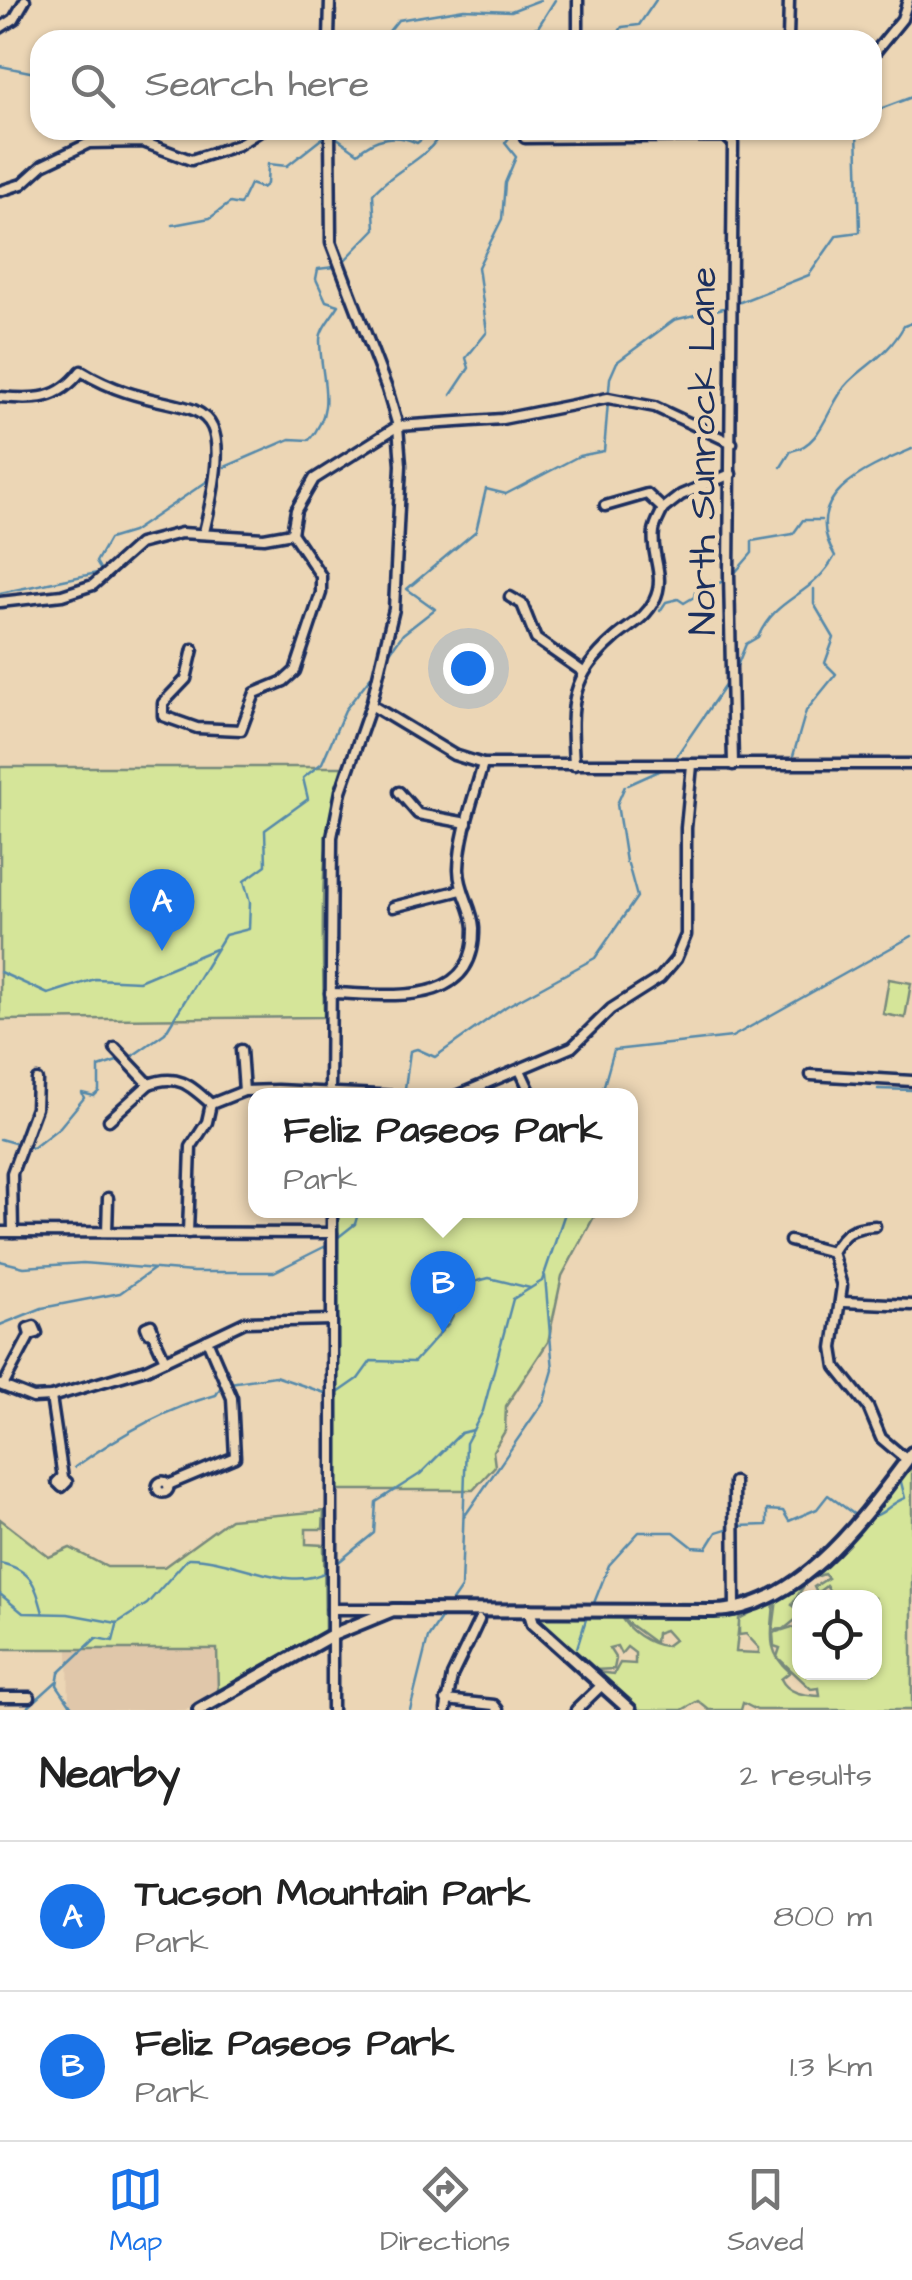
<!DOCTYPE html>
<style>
:root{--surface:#fff;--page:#f6f6f6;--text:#222;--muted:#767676;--line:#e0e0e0;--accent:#1a73e8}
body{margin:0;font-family:"Architects Daughter",sans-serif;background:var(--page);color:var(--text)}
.controls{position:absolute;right:30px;bottom:30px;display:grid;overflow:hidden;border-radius:20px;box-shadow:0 2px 8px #0004}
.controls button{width:90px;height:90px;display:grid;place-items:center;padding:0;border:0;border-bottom:2px solid var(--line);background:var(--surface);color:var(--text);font:50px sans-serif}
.you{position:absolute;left:468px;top:668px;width:35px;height:35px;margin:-25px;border:8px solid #fff;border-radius:50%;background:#1a73e8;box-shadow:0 0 0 15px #1a73e833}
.badge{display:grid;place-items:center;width:65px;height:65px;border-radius:50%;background:var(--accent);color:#fff;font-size:32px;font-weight:700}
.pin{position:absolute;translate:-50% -82px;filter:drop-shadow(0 2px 5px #0008)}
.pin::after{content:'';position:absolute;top:52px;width:35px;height:30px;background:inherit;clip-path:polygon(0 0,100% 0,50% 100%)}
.popup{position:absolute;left:248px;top:1088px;width:390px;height:130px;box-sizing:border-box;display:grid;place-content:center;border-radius:20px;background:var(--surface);filter:drop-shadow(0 2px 8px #0005);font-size:32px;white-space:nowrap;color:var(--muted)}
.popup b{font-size:38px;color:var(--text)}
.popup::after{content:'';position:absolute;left:50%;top:100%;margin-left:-20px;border:20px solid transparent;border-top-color:var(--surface)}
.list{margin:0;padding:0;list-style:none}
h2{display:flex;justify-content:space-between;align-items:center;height:130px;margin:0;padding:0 40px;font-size:42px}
h2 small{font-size:32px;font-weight:400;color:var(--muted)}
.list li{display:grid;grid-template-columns:65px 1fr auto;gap:30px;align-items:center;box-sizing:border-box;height:150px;padding:0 40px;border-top:2px solid var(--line)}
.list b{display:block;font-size:38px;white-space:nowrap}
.list p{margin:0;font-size:32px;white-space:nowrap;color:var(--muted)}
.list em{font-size:32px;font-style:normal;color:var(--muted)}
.icon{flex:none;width:55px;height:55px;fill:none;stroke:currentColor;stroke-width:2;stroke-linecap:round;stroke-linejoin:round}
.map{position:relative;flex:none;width:912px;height:1710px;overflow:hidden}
.search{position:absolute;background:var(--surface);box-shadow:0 2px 8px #0004;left:30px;right:30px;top:30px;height:110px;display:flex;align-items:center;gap:25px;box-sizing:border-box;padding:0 35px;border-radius:30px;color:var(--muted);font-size:38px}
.sheet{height:430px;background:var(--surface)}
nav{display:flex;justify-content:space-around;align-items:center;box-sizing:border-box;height:140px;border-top:2px solid var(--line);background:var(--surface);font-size:28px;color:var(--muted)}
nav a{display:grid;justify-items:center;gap:5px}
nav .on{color:var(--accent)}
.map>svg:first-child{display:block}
</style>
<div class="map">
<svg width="912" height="1710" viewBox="0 0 912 1710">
<rect width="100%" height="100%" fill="#ecd6b5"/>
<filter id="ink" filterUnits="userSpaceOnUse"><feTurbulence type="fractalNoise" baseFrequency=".01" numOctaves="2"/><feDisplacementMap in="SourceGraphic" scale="20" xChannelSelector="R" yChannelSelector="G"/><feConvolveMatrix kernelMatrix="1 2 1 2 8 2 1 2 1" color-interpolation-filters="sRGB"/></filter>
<g filter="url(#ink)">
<!-- built -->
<polygon fill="#e0c7aa" points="68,1649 217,1649 218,1692 185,1710 69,1710"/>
<!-- green -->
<g fill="#d5e599" stroke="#788a7c" stroke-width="2.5">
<path d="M0,767H342C317,848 323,933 324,1017L0,1020Z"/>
<polygon points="889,979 911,983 905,1018 883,1014"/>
<polygon points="334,1211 597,1211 562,1276 548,1342 506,1406 505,1431 493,1451 495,1466 473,1490 334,1490"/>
<path d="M912,1456V1710H757L743,1703L741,1710H709L698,1701L682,1710H638L596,1672L614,1674L620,1663L635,1664V1653L627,1647L621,1654L617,1646L609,1648L616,1659L614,1669L594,1670L533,1619L536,1613L620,1615C627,1630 649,1645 666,1646L674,1640L665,1630L656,1633L655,1643L625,1621L623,1614L740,1613L736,1652L759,1653V1648L746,1634L739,1635V1619L774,1601C773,1630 764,1650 790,1672L781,1679C788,1694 805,1695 820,1696L819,1688L811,1689L777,1657L780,1648L774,1646L773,1633L792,1627L799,1630L800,1672H874V1598L834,1597L826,1586L817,1593L814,1587L828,1578L824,1574L813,1578L812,1572Z"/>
<polygon points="324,1511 323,1529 306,1529 306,1544 324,1545 325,1632 218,1692 217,1649 0,1649 0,1519 49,1557 70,1548 107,1567 164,1567 230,1519"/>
<polygon points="811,1574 792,1605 795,1607 799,1602 799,1617 784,1629 773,1630 777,1599"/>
</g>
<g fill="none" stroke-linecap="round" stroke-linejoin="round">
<!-- stream -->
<g stroke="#5589aa" stroke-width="2.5">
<polyline points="382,40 398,20 464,9 511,11 540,0"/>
<polyline points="517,40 536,27"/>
<polyline points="530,40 555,0"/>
<polyline points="614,40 622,27 639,25 656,0"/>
<polyline points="0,66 40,74"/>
<polyline points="872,112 912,97"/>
<path d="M333,135L358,153C374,137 396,133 417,143L433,130"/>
<polyline points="173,225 210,218 230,203 240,205 250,184 262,188 267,184 268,164 287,166 325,136"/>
<path d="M342,263L375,229L373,194C395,168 430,159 442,130"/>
<polyline points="735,304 809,275 837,235 860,232 857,130"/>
<polyline points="451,395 469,368 466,358 487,332 478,267 502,219 505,183 516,157 505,143 512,134 508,130"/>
<path d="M225,467L290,439L309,440C338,408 320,378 320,340C320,329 333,315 339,305L326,301L316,279L318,269L334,267"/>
<path d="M781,467L791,451C824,445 828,402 849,382C872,360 887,356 904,326L912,323"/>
<polyline points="733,575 752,553 752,541 793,534 803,520 821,520"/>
<polyline points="0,593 102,572 96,562 109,539 132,532 212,478"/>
<polyline points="660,611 666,602 678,599 684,603 694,597 697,584 710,581 716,585 726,579"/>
<polyline points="387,656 403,634 435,609 407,589 476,531 486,489 506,494 579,456 604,451 610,378 617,362 674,320 728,307"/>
<path d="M735,671L746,644L758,637C777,595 811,598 835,556C799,496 865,469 912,449"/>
<polyline points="793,756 806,711 836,674 825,663 834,638 814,604 814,589"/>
<polyline points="673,761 728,681"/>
<polyline points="628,785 668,767"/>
<polyline points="625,786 617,804 626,862"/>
<polyline points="0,972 48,994 95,979 139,981 215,949"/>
<polyline points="128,1059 165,1033 225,935 249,929 250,902 244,881 266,865 265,830 308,799 303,778 322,763 345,710 376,670"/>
<polyline points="878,1089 912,1090"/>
<polyline points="404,1096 410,1051 417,1049 435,1057 507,1006 595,958 637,897 628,864"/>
<polyline points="601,1096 614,1050 732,1037 912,936"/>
<polyline points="0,1139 18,1144"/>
<polyline points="24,1146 33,1148 60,1127 84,1098 82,1093 94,1096 99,1091 99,1067 120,1060"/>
<polyline points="336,1239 355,1224 359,1210"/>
<polyline points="0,1261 24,1267 83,1263 193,1272 274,1272 330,1244"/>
<polyline points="0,1325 42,1308 120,1293 154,1269"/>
<polyline points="230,1383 275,1376 328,1394"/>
<polyline points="335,1395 358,1379 371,1361 414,1362 449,1323 470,1283 489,1278 530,1288"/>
<path d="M75,1467C118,1436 164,1409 216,1395L222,1385"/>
<polyline points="904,1471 912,1464"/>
<polyline points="464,1517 544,1401 553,1370 545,1276"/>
<path d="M868,1518C883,1516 890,1503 905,1498L900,1478"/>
<polyline points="738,1526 767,1525 767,1510 783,1511 789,1521 817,1509 828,1495 855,1515"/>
<path d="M0,1563C32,1570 35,1584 43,1613"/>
<polyline points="335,1565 374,1533 376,1502 420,1474 461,1433 473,1430"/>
<path d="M0,1594L23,1613L68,1614L117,1623L147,1604L188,1558C234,1557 290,1595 329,1570"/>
<polyline points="448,1607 461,1588 466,1443 483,1411 513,1299 542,1281 566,1210"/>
<polyline points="592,1608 609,1565 639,1532 674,1532 693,1547 707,1548 717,1532 730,1528"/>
<polyline points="577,1648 587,1616"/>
<polyline points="25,1710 57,1681"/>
<polyline points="74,1710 57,1685 59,1673 96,1638 113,1641 117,1625"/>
<polyline points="410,1710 428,1638 444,1614"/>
</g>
<!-- minor casing -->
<g stroke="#1b2f5e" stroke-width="15">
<g id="minor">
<polyline points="0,28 14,19 25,0"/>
<polyline points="329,40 330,0"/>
<polyline points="578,40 578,0"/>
<polyline points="788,40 789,0"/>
<polyline points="872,56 902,19 908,0"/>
<polyline points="330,130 331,242 387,389 398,426 401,465 394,609 371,705 341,791 332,837 330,1096"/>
<polyline points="525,138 725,136 733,143 729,574 733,765"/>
<polyline points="0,191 22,184 43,165 89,143 143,142 191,160 238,145 262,130"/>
<path d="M0,397C35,400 58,401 81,371C182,433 245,362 204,532"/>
<polyline points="605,506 647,494 663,509 681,495 731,474"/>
<polyline points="510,597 522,604 536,639 582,671"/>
<polyline points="0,602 62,595 93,585 139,544 181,533 264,538 292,533"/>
<polyline points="193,649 186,679 163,703 163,716 197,728 241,730 255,693 284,681 295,671 321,593 321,576 292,533 296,510 314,479 398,426 502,419 608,398 655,407 732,443"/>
<polyline points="371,705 454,755 483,764 912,764"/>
<path d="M574,765C571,705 568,679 615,638C630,625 645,619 654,601C667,577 650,555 654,531C655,524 660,516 663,509"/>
<polyline points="399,792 418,814 467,823"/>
<polyline points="393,907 461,890"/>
<path d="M330,993C386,994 476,1011 474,928C473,908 459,891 459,869C460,834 474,797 483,764"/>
<path d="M115,1048L149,1084C177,1073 190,1085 211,1104"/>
<polyline points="241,1050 244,1091"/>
<polyline points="520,1070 532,1096"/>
<polyline points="811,1075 912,1081"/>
<polyline points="456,1096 572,1047 611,1009 660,978 676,959 686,935 686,828 692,765"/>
<polyline points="109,1120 149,1084"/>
<path d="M875,1226C852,1227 844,1232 832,1252L842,1286L833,1348L836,1367L868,1407L881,1438L907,1460"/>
<polyline points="0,1232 332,1233"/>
<polyline points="13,1232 12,1173 36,1108 37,1080"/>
<polyline points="107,1232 108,1198"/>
<polyline points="188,1233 191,1147 207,1122 211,1104 244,1091 277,1090 398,1096"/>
<polyline points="790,1241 832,1252"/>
<polyline points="843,1302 912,1305"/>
<polygon points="151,1325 153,1330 148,1332 146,1327"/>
<polygon points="34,1326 37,1333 30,1335 28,1328"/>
<polyline points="152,1332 165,1360"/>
<polyline points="0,1385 33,1398 51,1397 146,1369 245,1322 332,1320"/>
<polyline points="3,1386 30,1335"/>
<polyline points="51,1397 63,1478"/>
<polygon points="61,1478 67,1482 62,1487 57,1482"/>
<circle cx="163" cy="1487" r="5.5"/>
<polyline points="734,1482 735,1610"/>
<polyline points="168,1485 235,1457 232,1398 207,1340"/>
<polyline points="332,1609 388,1609"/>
<polyline points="0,1697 30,1697"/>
<polyline points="446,1700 494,1705 498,1710"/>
<polyline points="332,1710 332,1210"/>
<polyline points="446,1710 452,1676 479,1620 467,1646"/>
<polyline points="576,1710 603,1684"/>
</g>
</g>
<!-- major casing -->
<g stroke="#1b2f5e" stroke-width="18">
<g id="major">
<polyline points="529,1610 533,1623 630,1710"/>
<path d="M199,1710L332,1635L393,1610L714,1611C800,1609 864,1517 912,1453"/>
</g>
</g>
<!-- minor -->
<use href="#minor" stroke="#ecd6b5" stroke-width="8"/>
<!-- major -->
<use href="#major" stroke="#ecd6b5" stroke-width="10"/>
</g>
</g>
<g text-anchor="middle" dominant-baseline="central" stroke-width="9" stroke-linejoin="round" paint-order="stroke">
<!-- street labels -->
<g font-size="38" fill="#1b2f5e" stroke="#ecd6b5">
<text transform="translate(704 451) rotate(-90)">North Sunrock Lane</text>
</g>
</g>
</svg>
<div class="controls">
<button><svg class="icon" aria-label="locate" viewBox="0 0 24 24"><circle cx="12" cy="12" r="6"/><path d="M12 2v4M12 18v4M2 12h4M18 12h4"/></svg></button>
</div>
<div class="you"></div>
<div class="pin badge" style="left:162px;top:951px">A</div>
<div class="pin badge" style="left:443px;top:1333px">B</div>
<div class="popup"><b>Feliz Paseos Park</b>Park</div>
<div class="search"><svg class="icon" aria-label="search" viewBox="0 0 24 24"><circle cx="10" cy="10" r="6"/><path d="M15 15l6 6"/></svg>Search here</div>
</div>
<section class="sheet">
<h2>Nearby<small>2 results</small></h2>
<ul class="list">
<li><span class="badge">A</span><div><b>Tucson Mountain Park</b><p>Park</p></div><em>800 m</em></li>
<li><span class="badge">B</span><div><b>Feliz Paseos Park</b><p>Park</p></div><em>1.3 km</em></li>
</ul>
</section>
<nav>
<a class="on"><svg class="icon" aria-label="map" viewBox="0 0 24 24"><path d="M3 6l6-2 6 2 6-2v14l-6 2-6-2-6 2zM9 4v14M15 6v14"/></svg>Map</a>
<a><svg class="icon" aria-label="directions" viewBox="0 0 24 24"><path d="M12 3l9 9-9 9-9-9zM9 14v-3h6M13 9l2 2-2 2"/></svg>Directions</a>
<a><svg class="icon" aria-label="saved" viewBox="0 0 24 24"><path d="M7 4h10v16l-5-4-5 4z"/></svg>Saved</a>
</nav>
